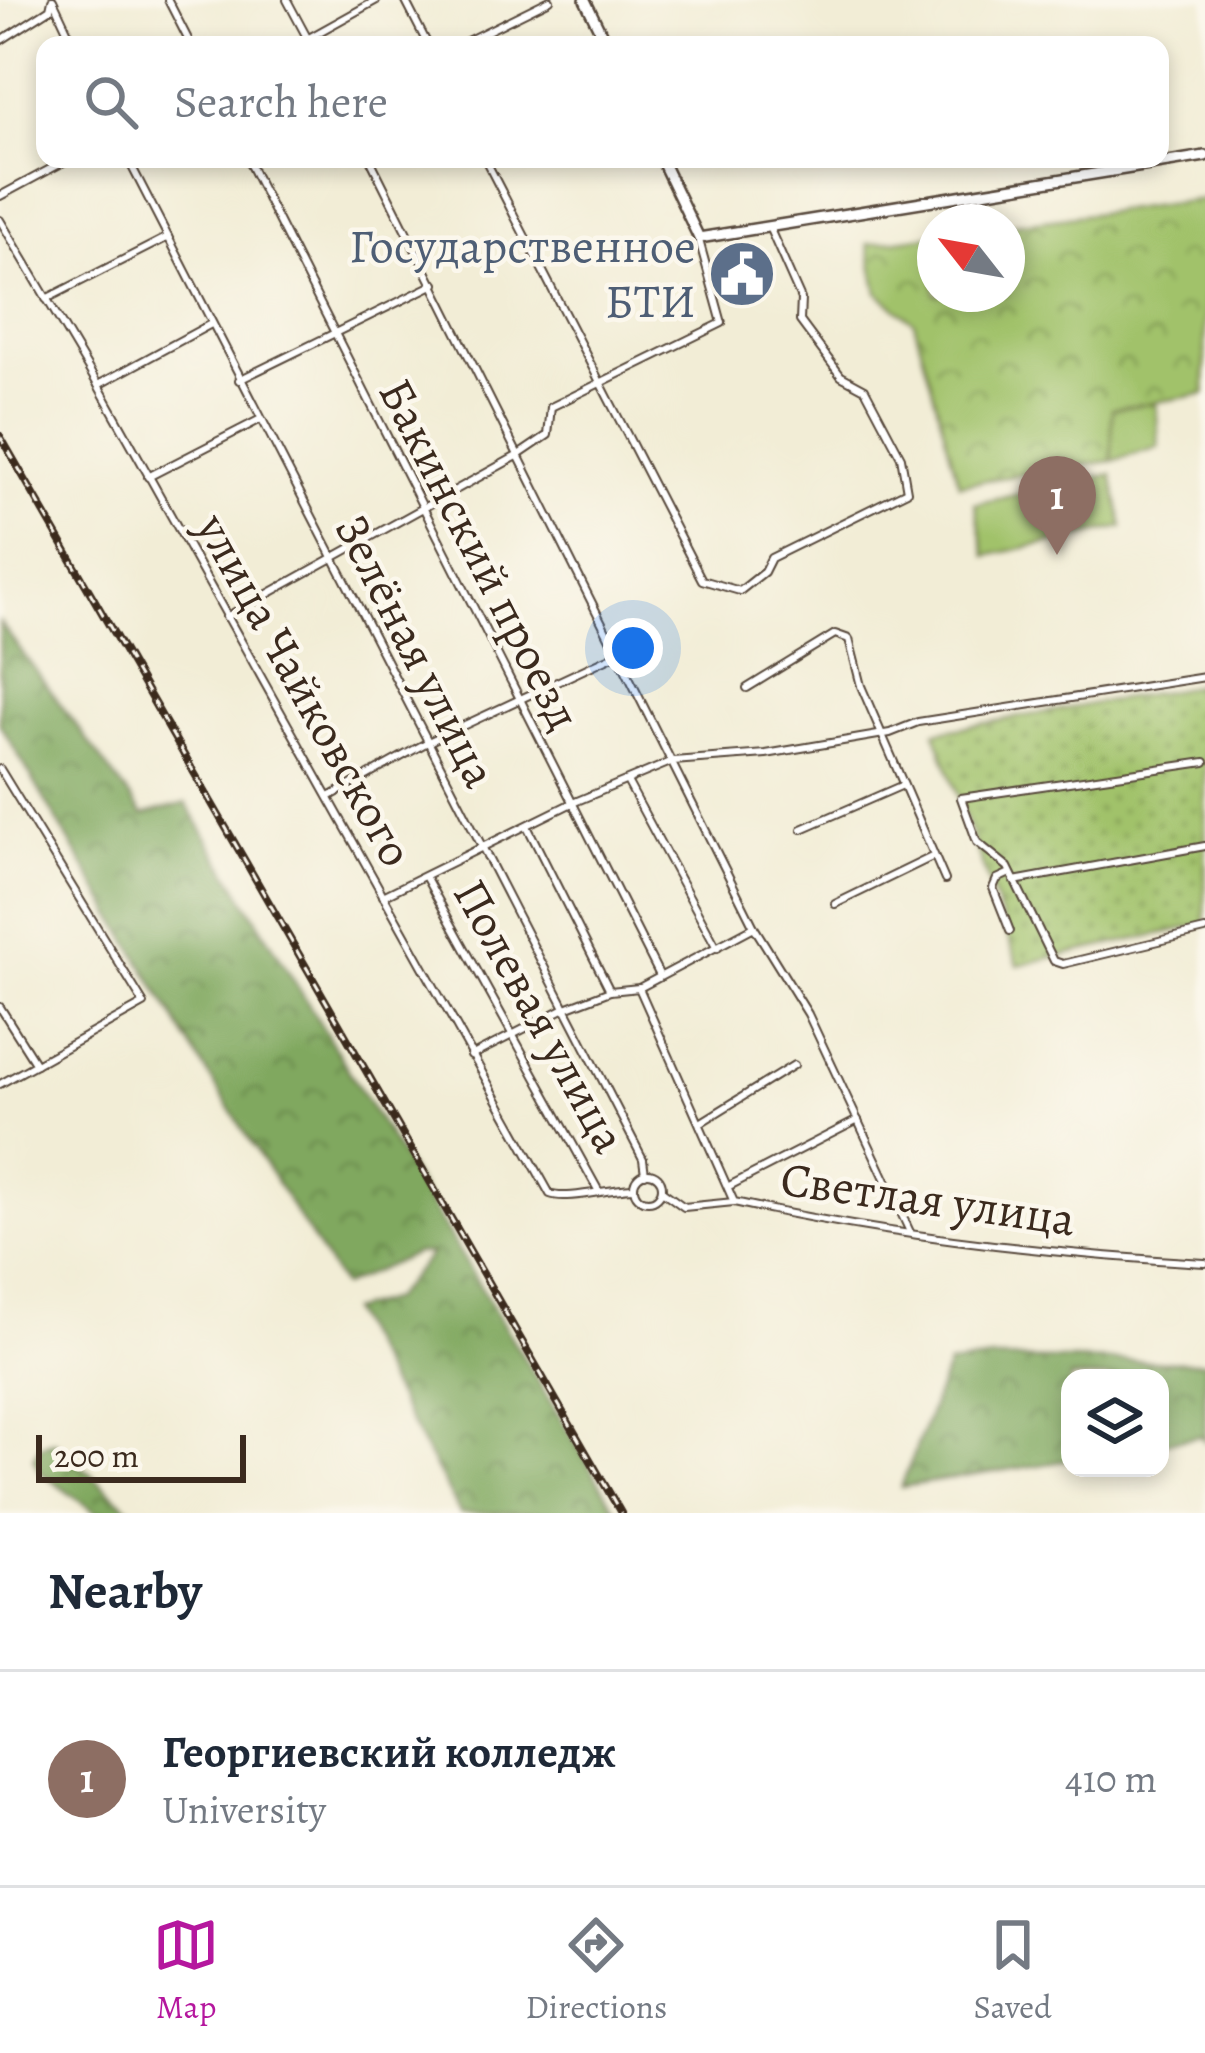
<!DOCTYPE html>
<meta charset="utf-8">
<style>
:root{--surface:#fff;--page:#f2f2f3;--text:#1f2937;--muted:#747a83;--line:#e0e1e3;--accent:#b5179e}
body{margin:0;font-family:Alegreya,serif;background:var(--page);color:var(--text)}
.controls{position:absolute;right:36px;bottom:36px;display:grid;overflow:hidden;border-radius:24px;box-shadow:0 6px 18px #0003}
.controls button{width:108px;height:108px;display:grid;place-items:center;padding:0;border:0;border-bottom:3px solid var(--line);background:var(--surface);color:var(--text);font:60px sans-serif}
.compass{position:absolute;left:917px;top:204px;width:108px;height:108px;border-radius:50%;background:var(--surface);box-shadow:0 6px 18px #0003;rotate:301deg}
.scale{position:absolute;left:36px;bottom:30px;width:210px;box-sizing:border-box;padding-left:12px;border:6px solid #3b2a1e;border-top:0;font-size:33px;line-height:42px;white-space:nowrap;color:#3b2a1e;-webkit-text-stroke:9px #fbf7ec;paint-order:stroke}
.you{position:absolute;left:633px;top:648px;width:42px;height:42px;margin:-30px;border:9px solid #fff;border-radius:50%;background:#1a73e8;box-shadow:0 0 0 18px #1a73e833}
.badge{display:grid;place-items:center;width:78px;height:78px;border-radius:50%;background:var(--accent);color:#fff;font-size:39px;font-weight:700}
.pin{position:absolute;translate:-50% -99px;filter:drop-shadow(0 3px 6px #0008)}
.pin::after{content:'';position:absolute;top:63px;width:42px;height:36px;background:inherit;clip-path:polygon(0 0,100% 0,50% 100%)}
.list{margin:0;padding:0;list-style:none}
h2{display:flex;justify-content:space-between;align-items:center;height:156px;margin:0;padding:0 48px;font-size:51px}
h2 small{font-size:39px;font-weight:400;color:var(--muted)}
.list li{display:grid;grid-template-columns:78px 1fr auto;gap:36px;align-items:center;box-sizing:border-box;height:216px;padding:0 48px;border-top:3px solid var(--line)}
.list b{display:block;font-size:45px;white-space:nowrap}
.list p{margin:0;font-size:39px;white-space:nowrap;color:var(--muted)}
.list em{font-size:39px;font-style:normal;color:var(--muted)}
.icon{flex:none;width:66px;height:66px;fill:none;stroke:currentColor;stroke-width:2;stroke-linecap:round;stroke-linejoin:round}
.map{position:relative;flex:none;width:1205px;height:1513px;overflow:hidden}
.search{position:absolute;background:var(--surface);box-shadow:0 6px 18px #0003;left:36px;right:36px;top:36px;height:132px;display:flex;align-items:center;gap:30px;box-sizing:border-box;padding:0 42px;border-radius:24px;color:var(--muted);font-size:45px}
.sheet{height:372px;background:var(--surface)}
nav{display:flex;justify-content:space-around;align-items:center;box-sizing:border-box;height:168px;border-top:3px solid var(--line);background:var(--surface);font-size:33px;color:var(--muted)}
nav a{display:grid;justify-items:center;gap:6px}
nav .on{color:var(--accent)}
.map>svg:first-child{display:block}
</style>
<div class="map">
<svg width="1205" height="1513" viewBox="0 0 1205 1513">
<defs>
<pattern id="forest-crowns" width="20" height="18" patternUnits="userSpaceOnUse" patternTransform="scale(3)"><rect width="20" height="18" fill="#80a85f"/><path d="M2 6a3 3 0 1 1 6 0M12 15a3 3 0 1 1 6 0" fill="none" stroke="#6a894e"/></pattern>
<pattern id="park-crowns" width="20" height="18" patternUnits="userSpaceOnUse" patternTransform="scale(3)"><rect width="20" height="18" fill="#a1c26b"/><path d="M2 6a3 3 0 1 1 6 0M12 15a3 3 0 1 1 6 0" fill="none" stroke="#849e57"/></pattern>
<pattern id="garden-dots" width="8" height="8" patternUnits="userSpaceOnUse" patternTransform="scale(3)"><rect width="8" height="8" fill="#a1c26b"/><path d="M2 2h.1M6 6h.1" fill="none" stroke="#849e57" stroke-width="1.8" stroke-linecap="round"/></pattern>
</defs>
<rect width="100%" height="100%" fill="#fbf7ec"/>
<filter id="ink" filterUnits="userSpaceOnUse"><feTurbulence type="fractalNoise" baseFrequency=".00833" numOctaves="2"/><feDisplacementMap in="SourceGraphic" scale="24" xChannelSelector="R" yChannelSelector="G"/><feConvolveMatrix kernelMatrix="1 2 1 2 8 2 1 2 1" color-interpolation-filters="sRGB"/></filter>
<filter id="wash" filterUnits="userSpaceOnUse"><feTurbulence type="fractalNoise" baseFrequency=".004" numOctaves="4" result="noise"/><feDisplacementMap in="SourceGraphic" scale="48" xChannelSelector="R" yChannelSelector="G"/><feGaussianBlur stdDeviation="2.7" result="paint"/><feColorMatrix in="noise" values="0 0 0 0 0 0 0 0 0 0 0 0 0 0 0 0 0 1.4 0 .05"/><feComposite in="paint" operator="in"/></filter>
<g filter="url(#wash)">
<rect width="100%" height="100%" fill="#f2edd6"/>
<!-- forest -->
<g fill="url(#forest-crowns)" stroke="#5e693e" stroke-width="3">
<polygon points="0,623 143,815 186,803 618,1513 460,1513 349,1311 392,1299 431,1254 416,1253 342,1286 196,1055 0,724"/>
<polygon points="992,1359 1205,1362 1205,1442 1201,1436 1160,1443 1160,1378 1070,1378 1070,1460 901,1487 948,1365"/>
<polygon points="54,1441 134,1513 97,1513 41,1473 33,1458 40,1446"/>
</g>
<!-- park -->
<polygon fill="url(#park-crowns)" stroke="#6e7644" stroke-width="3" points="1205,199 1205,394 1113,409 1112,461 959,484 914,322 878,293 868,244 935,235 935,294 1007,294 1007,225"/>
<!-- garden -->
<polygon fill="url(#garden-dots)" stroke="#6e7644" stroke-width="3" points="1205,684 1205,924 1018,965 935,732"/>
<!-- pitch -->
<g fill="#a1c26b" stroke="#6e7644" stroke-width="3">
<polygon points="1156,403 1159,447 1112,461 1112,409"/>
<polygon points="1112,474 1123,527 986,556 975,504"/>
</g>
</g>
<g filter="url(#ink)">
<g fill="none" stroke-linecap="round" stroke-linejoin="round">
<!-- minor casing -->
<g stroke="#56473a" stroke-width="10">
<g id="minor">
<polyline points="53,0 74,45"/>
<polyline points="168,0 191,45"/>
<polyline points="287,0 311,45"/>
<polyline points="405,0 428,45"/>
<polyline points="0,41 50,9 52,0"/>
<polyline points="296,45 377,0"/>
<polyline points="459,45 550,0"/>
<polyline points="128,159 643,1159 645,1174"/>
<polyline points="247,159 660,976"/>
<polyline points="370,159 754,927 808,1014 910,1232"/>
<polyline points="485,159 702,580 740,591 764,572 771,558 907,491 901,457 865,389 841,376 800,321 801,299 769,227"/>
<polyline points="0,196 69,159"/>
<path d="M0,220L98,385L550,1194C566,1201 612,1188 634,1188"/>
<polyline points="46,299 168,237"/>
<polyline points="239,380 435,284"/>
<polyline points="98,385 211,324"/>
<polyline points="148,477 259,420"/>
<polyline points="226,617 517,456 548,435 551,407 722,323 699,240"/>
<polyline points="747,688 835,634 849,639 861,686 945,880"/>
<polyline points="1205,762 961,798 977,842 1008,867 1054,961 1063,964 1205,930"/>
<polyline points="0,769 144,1004 0,1084"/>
<polyline points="628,783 717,948"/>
<polyline points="329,797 426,743 615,655"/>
<polyline points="527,826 610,991"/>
<polyline points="802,829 903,785"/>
<polyline points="425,876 597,1188"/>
<polyline points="1014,881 1205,846"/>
<polyline points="383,896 570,804 673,761 766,754 890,733 918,722 1205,677"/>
<polyline points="835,904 934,856"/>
<polyline points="1010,931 993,888 997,879 1010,873"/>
<path d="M639,988L734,1202C888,1236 1047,1254 1205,1263"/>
<polyline points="0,1007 36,1064"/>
<polyline points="471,1056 563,1009 610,991 639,988 754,927"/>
<polyline points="700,1123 794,1065"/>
<circle cx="648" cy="1187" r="14"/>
<polyline points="731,1185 858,1120"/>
<polyline points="662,1191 684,1207 734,1202"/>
</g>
</g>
<!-- secondary casing -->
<g stroke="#56473a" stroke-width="14">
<g id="secondary">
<polyline points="585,0 607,45"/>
<polyline points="661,159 699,238 1205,156"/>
</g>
</g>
<!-- minor -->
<use href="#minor" stroke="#fff" stroke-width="6"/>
<!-- secondary -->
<use href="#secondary" stroke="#fff" stroke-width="9"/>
<!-- rail casing -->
<g stroke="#3b2a1e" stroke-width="8">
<polyline id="rail" points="0,436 621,1513"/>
</g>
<!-- rail -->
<use href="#rail" stroke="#fbf7ec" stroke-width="3" stroke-dasharray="9" stroke-linecap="butt"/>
</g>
</g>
<!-- icons -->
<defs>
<g id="civic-disc" transform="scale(3.45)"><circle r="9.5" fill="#5c6f8a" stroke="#fbf7ec"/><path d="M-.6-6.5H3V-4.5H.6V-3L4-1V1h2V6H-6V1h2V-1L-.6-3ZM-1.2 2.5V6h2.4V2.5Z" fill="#fff"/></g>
</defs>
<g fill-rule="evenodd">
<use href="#civic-disc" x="742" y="274"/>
</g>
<g text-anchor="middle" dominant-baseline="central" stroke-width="9" stroke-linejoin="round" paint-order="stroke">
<!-- service labels -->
<g font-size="48" fill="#4e5e75" stroke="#fbf7ec" text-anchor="end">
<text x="696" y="246">Государственное<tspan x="696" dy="55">БТИ</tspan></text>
</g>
<!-- street labels -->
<g font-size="48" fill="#3b2a1e" stroke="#fbf7ec">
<text transform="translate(480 554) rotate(63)">Бакинский проезд</text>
<text transform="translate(416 651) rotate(63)">Зелёная улица</text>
<text transform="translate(305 690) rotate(61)">улица Чайковского</text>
<text transform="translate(540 1016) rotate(61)">Полевая улица</text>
<text transform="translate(928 1199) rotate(8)">Светлая улица</text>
</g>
</g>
</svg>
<div class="controls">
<button><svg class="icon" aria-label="layers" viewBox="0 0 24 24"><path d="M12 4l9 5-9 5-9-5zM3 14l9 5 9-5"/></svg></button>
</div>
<svg class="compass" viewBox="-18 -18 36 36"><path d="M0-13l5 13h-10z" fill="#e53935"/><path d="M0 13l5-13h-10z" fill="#747a83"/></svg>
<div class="scale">200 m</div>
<div class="you"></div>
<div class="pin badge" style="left:1057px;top:555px;background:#8d6e63">1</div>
<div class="search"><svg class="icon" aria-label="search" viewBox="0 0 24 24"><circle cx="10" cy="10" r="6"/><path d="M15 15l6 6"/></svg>Search here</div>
</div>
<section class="sheet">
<h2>Nearby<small></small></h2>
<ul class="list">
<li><span class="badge" style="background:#8d6e63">1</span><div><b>Георгиевский колледж</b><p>University</p></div><em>410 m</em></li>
</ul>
</section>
<nav>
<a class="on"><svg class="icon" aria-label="map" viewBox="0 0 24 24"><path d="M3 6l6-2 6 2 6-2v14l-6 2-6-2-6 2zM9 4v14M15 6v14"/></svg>Map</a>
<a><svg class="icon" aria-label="directions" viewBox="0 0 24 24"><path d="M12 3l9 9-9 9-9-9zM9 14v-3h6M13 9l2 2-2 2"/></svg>Directions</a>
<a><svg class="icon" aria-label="saved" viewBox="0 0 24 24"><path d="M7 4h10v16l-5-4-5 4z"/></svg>Saved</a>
</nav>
